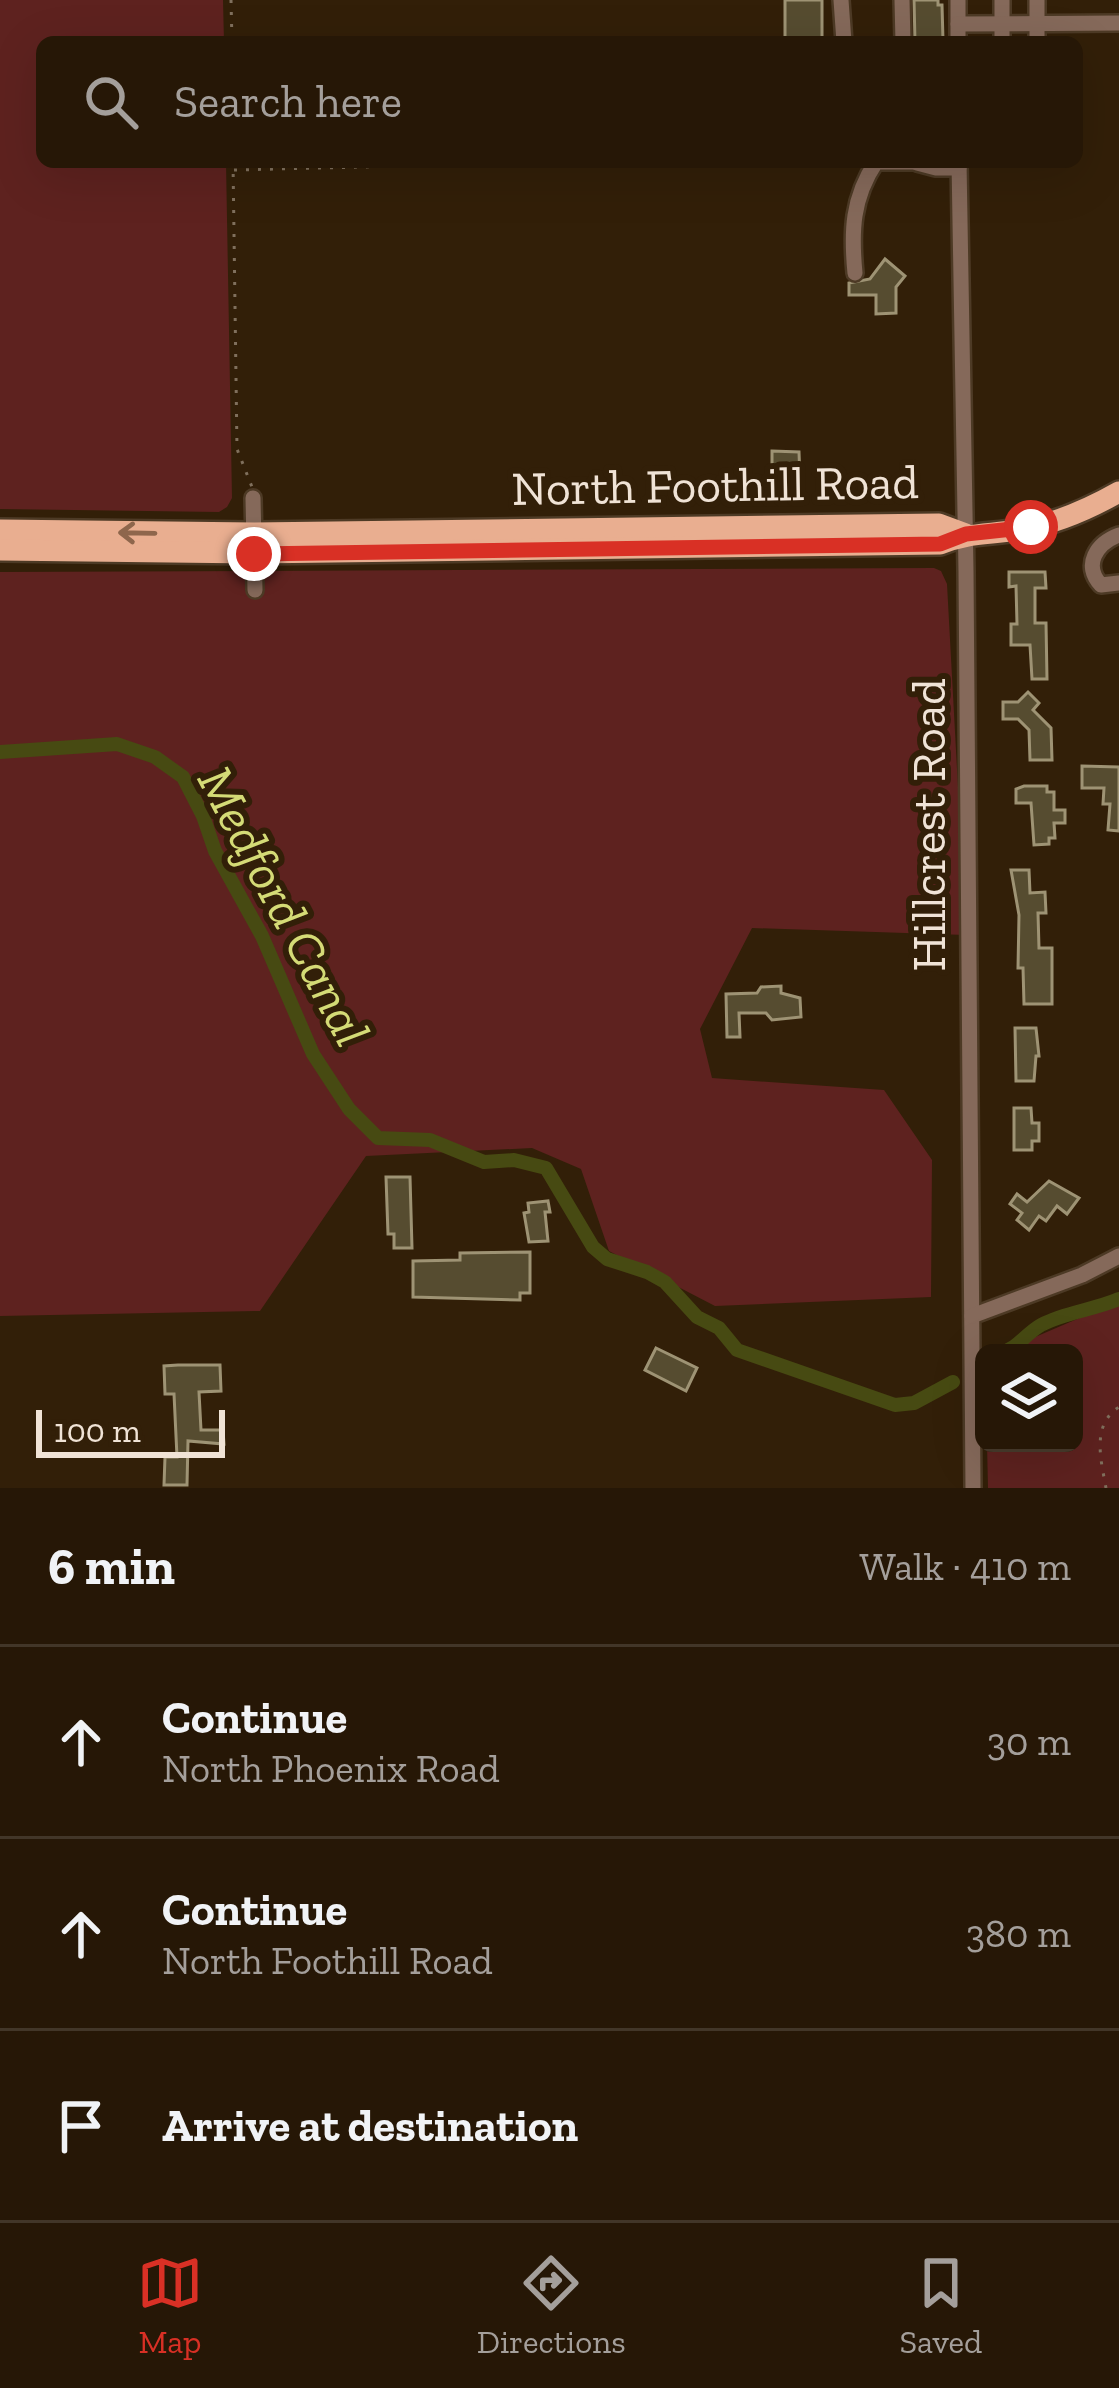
<!DOCTYPE html>
<meta charset="utf-8">
<style>
:root{--surface:#261706;--page:#2e2010;--text:#f1f3f6;--muted:#a49f9b;--line:#423628;--accent:#d93025}
body{margin:0;font-family:"Zilla Slab",serif;background:var(--page);color:var(--text)}
.controls{position:absolute;right:36px;bottom:36px;display:grid;overflow:hidden;border-radius:18px;box-shadow:0 12px 48px #0002}
.controls button{width:108px;height:108px;display:grid;place-items:center;padding:0;border:0;border-bottom:3px solid var(--line);background:var(--surface);color:var(--text);font:60px sans-serif}
.scale{position:absolute;left:36px;bottom:30px;width:189px;box-sizing:border-box;padding-left:12px;border:6px solid #f0e3d6;border-top:0;font-size:33px;line-height:42px;white-space:nowrap;color:#f0e3d6;-webkit-text-stroke:9px #321f08;paint-order:stroke}
.stop{position:absolute;width:36px;height:36px;margin:-27px;border:9px solid #d93025;border-radius:50%;background:#fff}
.stop.end{background:#d93025;border-color:#fff;box-shadow:0 3px 12px #0008}
.list{margin:0;padding:0;list-style:none}
h2{display:flex;justify-content:space-between;align-items:center;height:156px;margin:0;padding:0 48px;font-size:51px}
h2 small{font-size:39px;font-weight:400;color:var(--muted)}
.list li{display:grid;grid-template-columns:78px 1fr auto;gap:36px;align-items:center;box-sizing:border-box;height:192px;padding:0 48px;border-top:3px solid var(--line)}
.list b{display:block;font-size:45px;white-space:nowrap}
.list p{margin:0;font-size:39px;white-space:nowrap;color:var(--muted)}
.list em{font-size:39px;font-style:normal;color:var(--muted)}
.icon{flex:none;width:66px;height:66px;fill:none;stroke:currentColor;stroke-width:2;stroke-linecap:round;stroke-linejoin:round}
.map{position:relative;flex:none;width:1119px;height:1488px;overflow:hidden}
.search{position:absolute;background:var(--surface);box-shadow:0 12px 48px #0002;left:36px;right:36px;top:36px;height:132px;display:flex;align-items:center;gap:30px;box-sizing:border-box;padding:0 42px;border-radius:18px;color:var(--muted);font-size:45px}
.sheet{height:732px;background:var(--surface)}
nav{display:flex;justify-content:space-around;align-items:center;box-sizing:border-box;height:168px;border-top:3px solid var(--line);background:var(--surface);font-size:33px;color:var(--muted)}
nav a{display:grid;justify-items:center;gap:6px}
nav .on{color:var(--accent)}
.map>svg:first-child{display:block}
</style>
<div class="map">
<svg width="1119" height="1488" viewBox="0 0 1119 1488">
<rect width="100%" height="100%" fill="#321f08"/>
<!-- green -->
<g fill="#5e221f">
<polygon points="0,0 223,0 224,42 42,42 42,162 226,162 232,498 227,507 219,512 0,509"/>
<polygon points="934,568 941,571 947,584 966,935 752,928 700,1029 712,1078 884,1090 932,1160 931,1297 715,1306 609,1251 581,1169 532,1148 366,1156 260,1311 0,1316 0,572"/>
<polygon points="1119,1301 1119,1488 988,1488 987,1443 1074,1443 1074,1353 998,1353"/>
</g>
<g fill="none" stroke-linecap="round" stroke-linejoin="round">
<!-- canal -->
<g stroke="#474a12" stroke-width="14">
<polyline points="0,752 117,744 155,757 183,777 203,816 215,851 262,936 313,1054 349,1109 378,1138 430,1140 484,1162 514,1160 546,1168 593,1247 607,1259 647,1272 665,1282 697,1317 719,1328 737,1350 895,1405 914,1403 953,1382"/>
<path d="M1000,1353C1019,1348 1025,1334 1041,1325C1065,1312 1094,1310 1119,1299"/>
</g>
</g>
<!-- building -->
<g fill="#564c30" stroke="#9e9374" stroke-width="3">
<rect x="785" y="0" width="37" height="42"/>
<polygon points="914,0 938,0 938,5 942,5 943,40 915,42"/>
<polygon points="885,259 905,276 896,287 896,313 876,314 876,295 849,295 849,283 870,279"/>
<polygon points="772,451 799,452 800,480 772,480"/>
<polygon points="1009,572 1045,572 1046,588 1035,588 1035,623 1046,623 1047,679 1032,679 1030,645 1011,645 1011,624 1017,624 1016,586 1009,587"/>
<polygon points="1028,692 1039,703 1033,710 1051,728 1052,760 1030,760 1029,730 1018,719 1003,719 1003,702 1018,702"/>
<polygon points="1082,766 1119,767 1119,831 1108,830 1110,804 1103,804 1104,788 1082,788"/>
<polygon points="1024,786 1047,786 1047,792 1054,792 1054,810 1065,810 1065,823 1054,823 1055,838 1049,838 1049,844 1034,845 1031,803 1016,803 1016,789"/>
<polygon points="1011,870 1029,870 1030,893 1045,892 1046,913 1038,913 1039,948 1052,948 1052,1004 1024,1004 1023,968 1018,968 1019,915"/>
<polygon points="781,986 781,993 800,998 801,1017 772,1020 766,1013 739,1013 740,1037 727,1037 726,994 757,993 761,987"/>
<polygon points="1015,1028 1036,1028 1039,1056 1036,1056 1034,1081 1016,1081"/>
<polygon points="1014,1108 1031,1108 1032,1123 1039,1123 1039,1141 1032,1141 1032,1150 1014,1150"/>
<polygon points="386,1177 410,1177 412,1248 394,1248 394,1234 388,1234"/>
<polygon points="1049,1181 1079,1198 1067,1214 1057,1206 1046,1221 1039,1216 1029,1230 1017,1220 1022,1213 1010,1204 1017,1194 1027,1202"/>
<polygon points="548,1201 550,1212 545,1212 548,1241 529,1242 524,1213 529,1212 528,1203"/>
<polygon points="530,1252 530,1293 520,1293 520,1300 413,1297 413,1261 460,1260 460,1253"/>
<polygon points="656,1348 697,1368 686,1391 645,1370"/>
<polygon points="178,1365 220,1365 221,1391 199,1392 201,1430 223,1430 224,1444 188,1441 187,1485 164,1485 165,1457 177,1457 174,1394 165,1394 164,1366"/>
</g>
<g fill="none" stroke-linecap="round" stroke-linejoin="round">
<!-- minor casing -->
<g stroke="#4d3a25" stroke-width="20">
<g id="minor">
<polyline points="841,0 844,42"/>
<polyline points="902,0 903,42"/>
<polyline points="958,0 958,42"/>
<polyline points="1002,0 1002,42"/>
<polyline points="1037,0 1037,42"/>
<polyline points="958,24 1119,23"/>
<polyline points="959,162 966,571 973,1488"/>
<polyline points="917,163 936,168 959,168"/>
<path d="M855,273C851,232 852,198 876,162H917"/>
<polyline points="253,498 255,590"/>
<path d="M1119,535C1097,543 1082,565 1101,585L1119,583"/>
<polyline points="972,1316 1082,1275 1119,1256"/>
</g>
</g>
<!-- major casing -->
<g stroke="#4d3a25" stroke-width="26">
<g id="major">
<polyline points="0,530 254,533 939,524 966,534"/>
<path d="M0,550L254,553L940,544C969,532 992,535 1023,529C1058,523 1089,509 1119,492"/>
</g>
</g>
<!-- path -->
<g stroke="#80705d" stroke-width="3" stroke-dasharray="3 9" stroke-linecap="butt">
<polyline points="231,0 232,42"/>
<polyline points="233,162 237,449 252,487"/>
<polyline points="234,170 575,162"/>
<path d="M1106,1488C1101,1460 1091,1425 1119,1407"/>
</g>
<!-- minor -->
<use href="#minor" stroke="#85695a" stroke-width="15"/>
<!-- major -->
<use href="#major" stroke="#e9ae90" stroke-width="21"/>
</g>
<!-- one-way arrows -->
<defs><path id="oneway-shaft" d="M-6 0H5M1.5-3L5.5 0L1.5 3" fill="none" stroke-width="1.6" stroke-linecap="round" stroke-linejoin="round" transform="scale(3)"/></defs>
<use stroke="#8e664c" href="#oneway-shaft" transform="translate(137 533) rotate(-179)"/>
<g fill="none" stroke-linecap="round" stroke-linejoin="round">
<!-- route -->
<polyline stroke="#d93025" stroke-width="15" points="254,554 940,544 966,534 1031,527"/>
</g>
<g text-anchor="middle" dominant-baseline="central" stroke-width="12" stroke-linejoin="round" paint-order="stroke">
<!-- street labels -->
<g font-size="48" fill="#f0e3d6" stroke="#321f08">
<text transform="translate(715 485) rotate(-1)">North Foothill Road</text>
<text transform="translate(928 825) rotate(-90)">Hillcrest Road</text>
</g>
<!-- water labels -->
<g font-size="51" font-style="italic" fill="#d4db76" stroke="#321f08">
<text transform="translate(284 906) rotate(62)">Medford Canal</text>
</g>
</g>
</svg>
<div class="controls">
<button><svg class="icon" aria-label="layers" viewBox="0 0 24 24"><path d="M12 4l9 5-9 5-9-5zM3 14l9 5 9-5"/></svg></button>
</div>
<div class="scale">100 m</div>
<div class="stop" style="left:1031px;top:527px"></div>
<div class="stop end" style="left:254px;top:554px"></div>
<div class="search"><svg class="icon" aria-label="search" viewBox="0 0 24 24"><circle cx="10" cy="10" r="6"/><path d="M15 15l6 6"/></svg>Search here</div>
</div>
<section class="sheet">
<h2>6 min<small>Walk · 410 m</small></h2>
<ul class="list">
<li><svg class="icon" aria-label="ahead" viewBox="0 0 24 24"><path d="M12 20V5M6 11l6-6 6 6"/></svg><div><b>Continue</b><p>North Phoenix Road</p></div><em>30 m</em></li>
<li><svg class="icon" aria-label="ahead" viewBox="0 0 24 24"><path d="M12 20V5M6 11l6-6 6 6"/></svg><div><b>Continue</b><p>North Foothill Road</p></div><em>380 m</em></li>
<li><svg class="icon" aria-label="arrive" viewBox="0 0 24 24"><path d="M6 21V4h12l-3 4 3 4H6"/></svg><div><b>Arrive at destination</b></div></li>
</ul>
</section>
<nav>
<a class="on"><svg class="icon" aria-label="map" viewBox="0 0 24 24"><path d="M3 6l6-2 6 2 6-2v14l-6 2-6-2-6 2zM9 4v14M15 6v14"/></svg>Map</a>
<a><svg class="icon" aria-label="directions" viewBox="0 0 24 24"><path d="M12 3l9 9-9 9-9-9zM9 14v-3h6M13 9l2 2-2 2"/></svg>Directions</a>
<a><svg class="icon" aria-label="saved" viewBox="0 0 24 24"><path d="M7 4h10v16l-5-4-5 4z"/></svg>Saved</a>
</nav>
